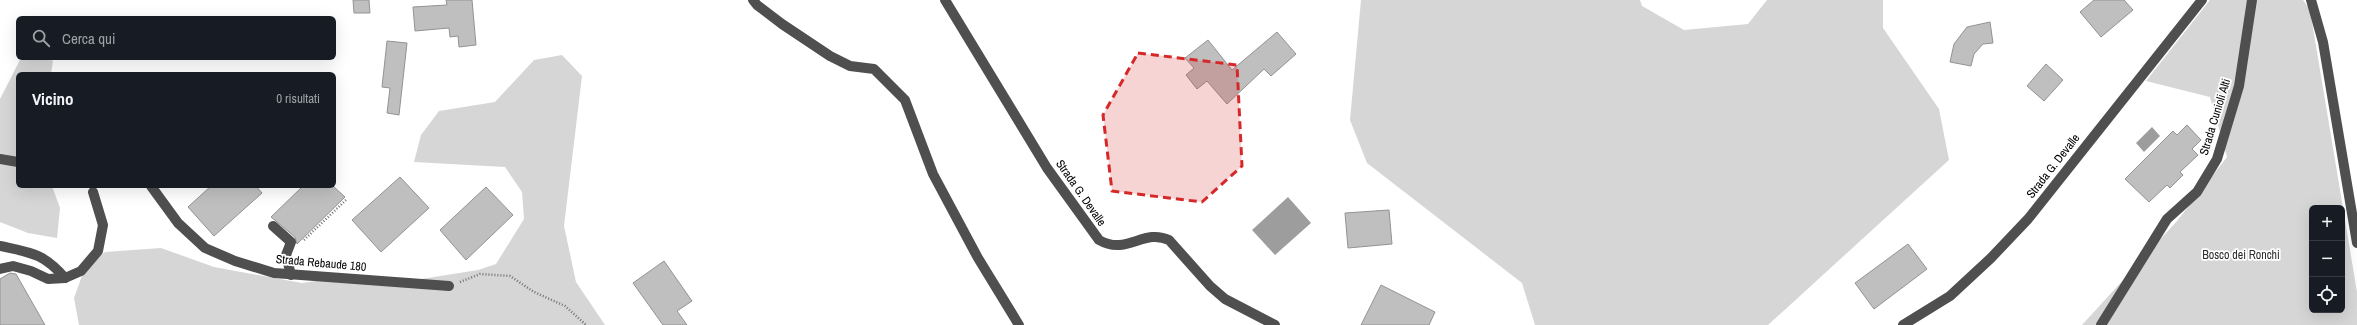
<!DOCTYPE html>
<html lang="it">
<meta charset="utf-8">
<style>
:root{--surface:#171b24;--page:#242831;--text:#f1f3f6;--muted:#9ea1a6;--line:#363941}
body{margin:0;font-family:"Archivo Narrow",sans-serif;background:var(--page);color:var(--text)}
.controls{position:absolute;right:12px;bottom:12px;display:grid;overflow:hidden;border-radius:6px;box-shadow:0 4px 16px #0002}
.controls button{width:36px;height:36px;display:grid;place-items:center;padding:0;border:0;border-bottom:1px solid var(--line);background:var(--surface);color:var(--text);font:20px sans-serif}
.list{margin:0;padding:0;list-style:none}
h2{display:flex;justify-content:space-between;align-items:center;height:52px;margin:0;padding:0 16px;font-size:17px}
h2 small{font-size:13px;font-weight:400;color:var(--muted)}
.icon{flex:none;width:22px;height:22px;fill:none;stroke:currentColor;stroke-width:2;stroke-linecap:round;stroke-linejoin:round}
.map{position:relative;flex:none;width:2357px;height:325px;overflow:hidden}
.search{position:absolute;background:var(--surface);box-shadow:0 4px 16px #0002;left:16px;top:16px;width:320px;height:44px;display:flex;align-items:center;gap:10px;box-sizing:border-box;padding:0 14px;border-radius:6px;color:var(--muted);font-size:15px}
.panel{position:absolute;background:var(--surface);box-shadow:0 4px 16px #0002;left:16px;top:72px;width:320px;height:116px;border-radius:6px}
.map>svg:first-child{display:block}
</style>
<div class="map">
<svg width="2357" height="325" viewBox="0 0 2357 325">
<rect width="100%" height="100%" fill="#fff"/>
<!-- green -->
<g fill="#d6d6d6" fill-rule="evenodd">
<polygon points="1361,0 1640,0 1642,6 1684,30 1748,24 1767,0 1883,0 1883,28 1939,109 1949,160 1768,325 1535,325 1522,283 1367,163 1350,120"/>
<path d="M2210,0H2303L2310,10L2357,292V325H2082L2177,221L2227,157L2210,97L2146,81ZM2312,208H2342V310H2312Z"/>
<polygon points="562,55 582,76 564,226 576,282 605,325 79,325 74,298 84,270 105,252 161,248 214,267 302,283 359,275 415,280 478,270 496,264 524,219 522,192 505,167 414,162 421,135 439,111 495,102 534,60"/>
<polygon points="21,58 48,58 53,61 51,74 18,74 18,186 52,186 60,208 57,238 28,233 0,222 0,99"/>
</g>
<!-- water -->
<g fill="#9d9d9d">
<polygon points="2152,127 2160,136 2144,152 2136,143"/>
<polygon points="1288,197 1311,223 1275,255 1252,230"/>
</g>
<!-- building -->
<g fill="#bfbfbf" stroke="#939393">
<polygon points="353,0 369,0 370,13 354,13"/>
<polygon points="446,0 472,0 476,45 459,47 458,36 450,37 449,28 415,31 413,7 447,5"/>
<polygon points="2094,0 2124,0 2133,10 2101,37 2080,12"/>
<polygon points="1990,22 1993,43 1983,44 1974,54 1971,66 1950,62 1954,44 1967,27"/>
<polygon points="1277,32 1296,54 1271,76 1264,69 1227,104 1207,81 1197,89 1186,75 1194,68 1185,58 1208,40 1232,70"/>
<polygon points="387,41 407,43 399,115 387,113 390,88 382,87"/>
<polygon points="2046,64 2063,80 2044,101 2027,86"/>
<polygon points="2187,125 2201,140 2192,149 2198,155 2180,172 2183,175 2170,188 2167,185 2149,202 2125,179 2173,131 2177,135"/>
<polygon points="400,177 429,208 381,252 352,220"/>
<polygon points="211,186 256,186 262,193 214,236 188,207"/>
<polygon points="303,186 333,186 345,197 297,244 295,237 271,217"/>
<polygon points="486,187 513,215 466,260 440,230"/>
<polygon points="1389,210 1392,244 1348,248 1345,213"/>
<polygon points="1908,244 1927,269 1874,309 1855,283"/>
<polygon points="664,261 692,301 677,311 687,325 663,325 633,283"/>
<polygon points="10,273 16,274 45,325 0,325 0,279"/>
<polygon points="1381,285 1435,312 1429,325 1361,325"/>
</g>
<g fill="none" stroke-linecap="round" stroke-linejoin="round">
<!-- path -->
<g stroke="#717171" stroke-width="2.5" stroke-dasharray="1 2" stroke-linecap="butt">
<polyline points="304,240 347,199"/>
<polyline points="460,282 480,274 510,276 534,292 565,306 586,325"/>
</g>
<!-- minor -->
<g stroke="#4f4f4f" stroke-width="10">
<polyline points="753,0 757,5 782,24 830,56 850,66 874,69 905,100 933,174 978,258 1019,325"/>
<path d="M945,0L1047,168L1099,240C1127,256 1143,228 1169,240L1210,286L1225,299L1275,325"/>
<polyline points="2311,0 2323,42 2357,243"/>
<polyline points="0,159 18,162"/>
<polyline points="151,186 178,223 205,248 235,261 274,273 449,286"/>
<polyline points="273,226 291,242 286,255 291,275"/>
<path d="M0,246C32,253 43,253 65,278"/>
<polyline points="0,269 13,266 31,271 48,279 65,278 81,271 98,251 103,225 93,192"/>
<polyline points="1903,325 1950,296 1991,258 2028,219 2202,0"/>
<polyline points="2101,325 2167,219 2197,192 2217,159 2239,86 2252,0"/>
</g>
</g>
<!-- marked area -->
<path fill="#d62828" fill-opacity="0.2" stroke="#d62828" stroke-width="3" stroke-dasharray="8 5" stroke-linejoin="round" d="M1138,53L1237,65L1242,166L1202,202L1112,191L1103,115Z"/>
<g text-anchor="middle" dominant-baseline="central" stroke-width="3.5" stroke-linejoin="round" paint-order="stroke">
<!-- street labels -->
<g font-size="12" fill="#000" stroke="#fff">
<text transform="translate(2215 117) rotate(-73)">Strada Cunioli Alti</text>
<text transform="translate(2053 166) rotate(-52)">Strada G. Devalle</text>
<text transform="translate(1081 193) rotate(55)">Strada G. Devalle</text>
<text transform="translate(321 263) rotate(5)">Strada Rebaude 180</text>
</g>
<!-- park labels -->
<g font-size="12" fill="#2d2d2d" stroke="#fff">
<text x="2241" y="255">Bosco dei Ronchi</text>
</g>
</g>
</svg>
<div class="controls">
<button>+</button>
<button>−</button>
<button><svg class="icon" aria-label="locate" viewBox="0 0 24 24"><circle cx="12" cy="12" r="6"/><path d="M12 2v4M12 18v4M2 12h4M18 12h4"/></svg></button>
</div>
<div class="search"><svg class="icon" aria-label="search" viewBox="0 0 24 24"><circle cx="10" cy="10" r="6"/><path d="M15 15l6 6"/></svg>Cerca qui</div>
<section class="panel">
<h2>Vicino<small>0 risultati</small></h2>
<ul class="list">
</ul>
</section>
</div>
